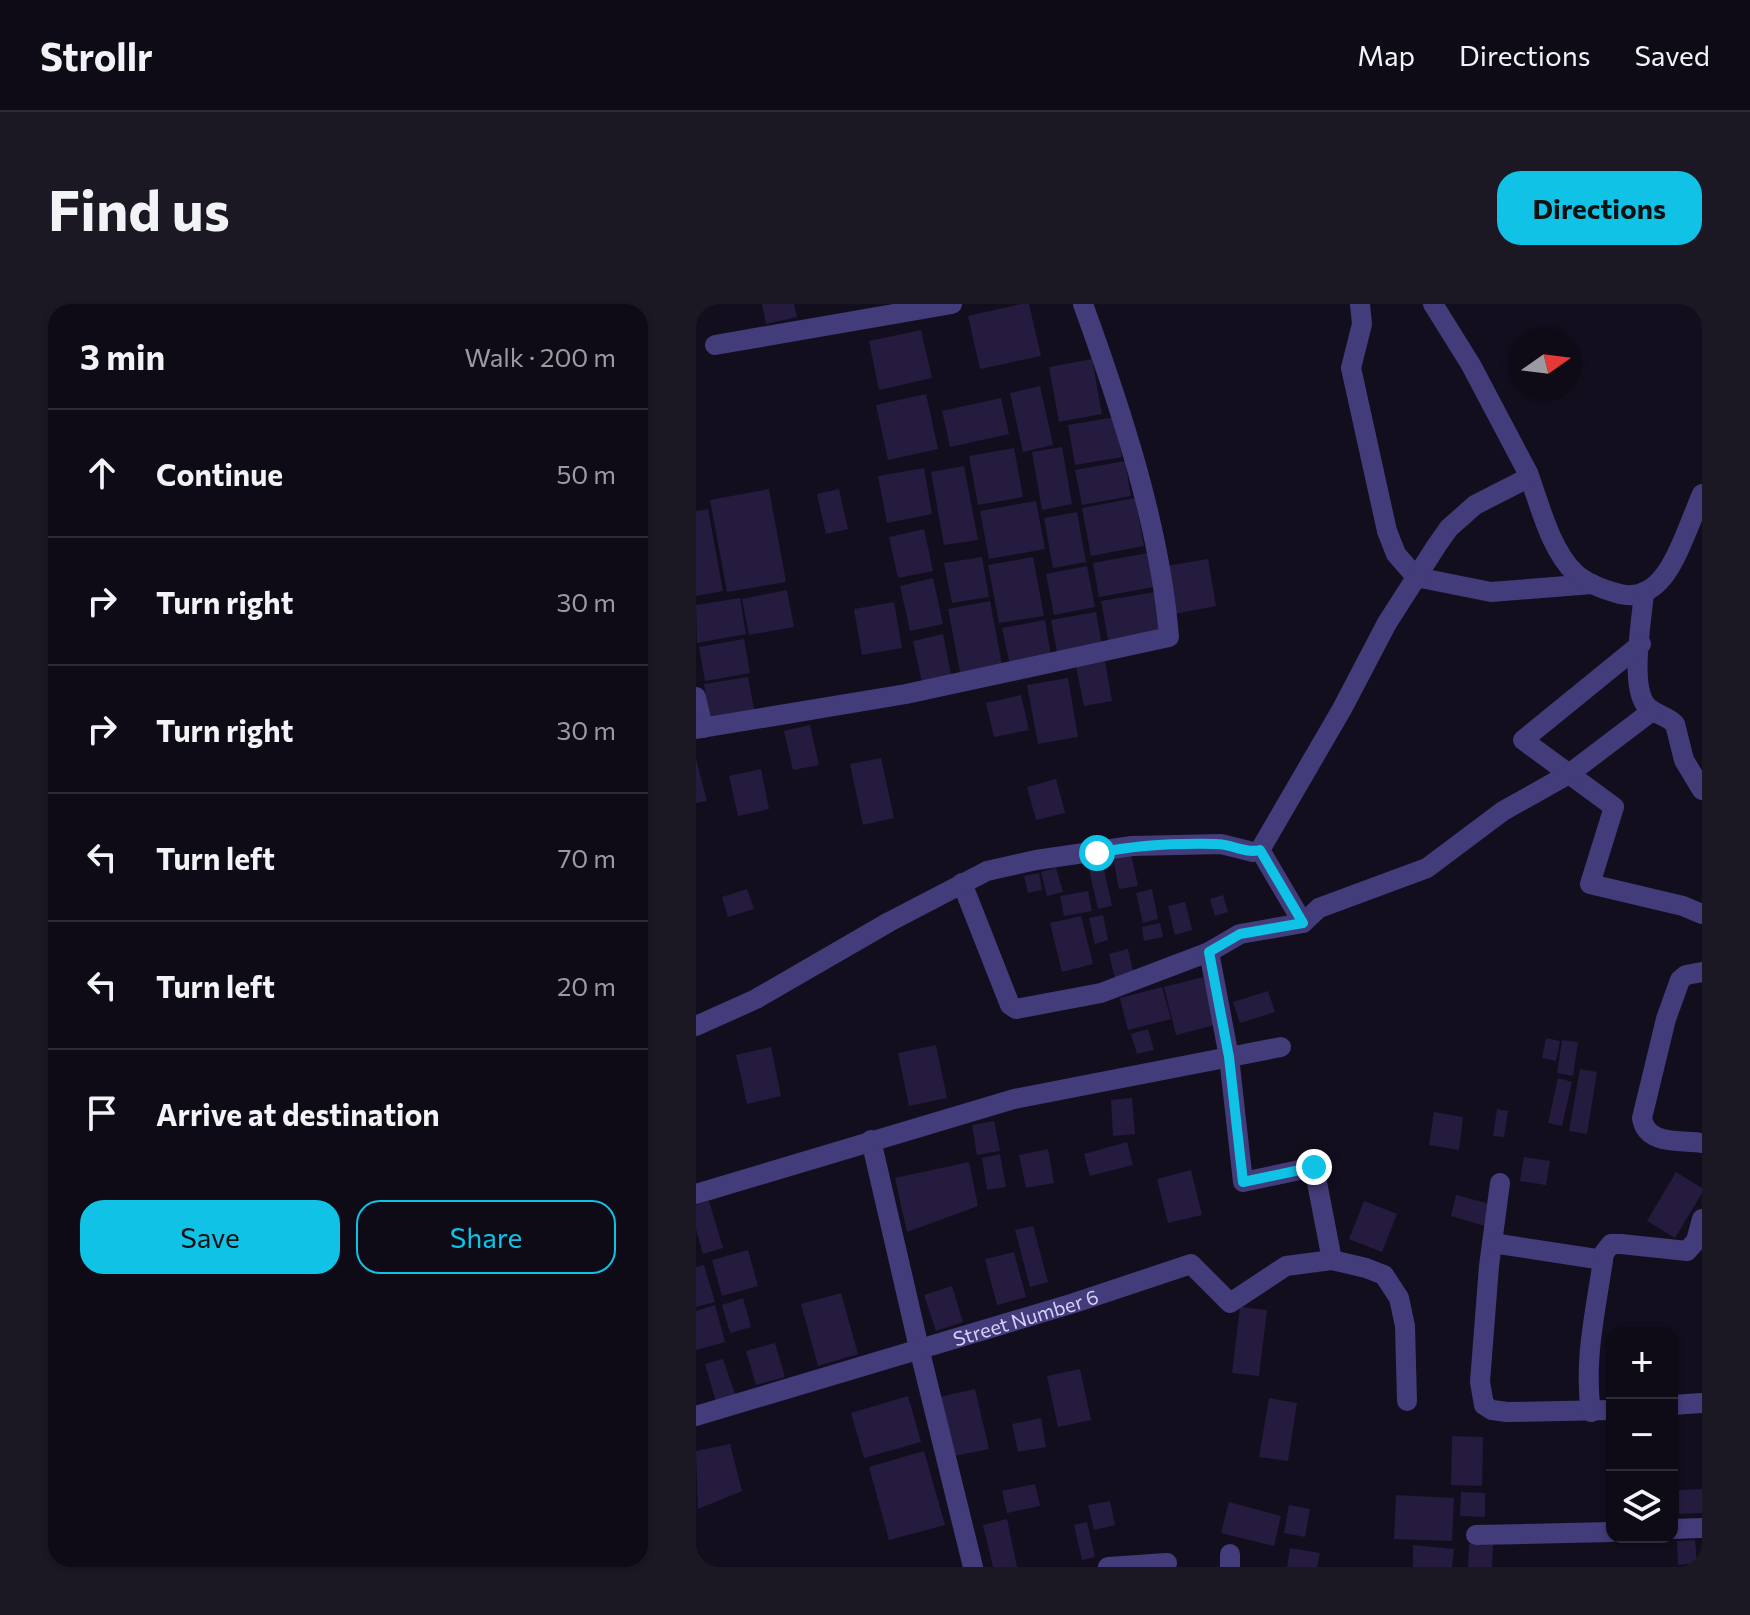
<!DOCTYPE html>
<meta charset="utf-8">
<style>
:root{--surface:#0e0a16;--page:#1c1823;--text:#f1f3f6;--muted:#9b9aa1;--line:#2e2b35;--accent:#10c2e6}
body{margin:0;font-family:Commissioner,sans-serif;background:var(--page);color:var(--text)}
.controls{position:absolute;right:24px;bottom:24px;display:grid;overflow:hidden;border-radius:16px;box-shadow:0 2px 6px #0004}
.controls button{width:72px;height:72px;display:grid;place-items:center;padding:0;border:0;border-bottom:2px solid var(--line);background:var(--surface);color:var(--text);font:40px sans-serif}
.compass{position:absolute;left:814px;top:24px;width:72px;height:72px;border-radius:50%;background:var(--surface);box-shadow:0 2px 6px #0004;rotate:76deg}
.stop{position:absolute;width:24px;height:24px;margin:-18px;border:6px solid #10c2e6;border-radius:50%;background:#fff}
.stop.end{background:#10c2e6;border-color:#fff;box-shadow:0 2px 8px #0008}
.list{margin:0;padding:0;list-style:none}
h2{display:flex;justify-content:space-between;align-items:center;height:104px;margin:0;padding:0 32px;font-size:34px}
h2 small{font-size:26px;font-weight:400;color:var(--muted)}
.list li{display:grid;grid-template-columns:52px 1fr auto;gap:24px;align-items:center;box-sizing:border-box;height:128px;padding:0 32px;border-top:2px solid var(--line)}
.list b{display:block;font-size:30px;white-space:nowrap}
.list em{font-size:26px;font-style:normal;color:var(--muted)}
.actions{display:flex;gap:16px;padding:24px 32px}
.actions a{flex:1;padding:18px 0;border:2px solid var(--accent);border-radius:24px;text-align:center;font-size:28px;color:var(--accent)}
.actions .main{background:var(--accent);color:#111}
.icon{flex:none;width:44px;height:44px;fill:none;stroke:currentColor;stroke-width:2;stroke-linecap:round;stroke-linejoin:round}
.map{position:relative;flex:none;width:1006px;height:1263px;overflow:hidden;border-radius:24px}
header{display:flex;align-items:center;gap:48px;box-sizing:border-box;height:112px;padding:0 40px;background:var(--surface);border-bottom:2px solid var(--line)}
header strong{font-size:38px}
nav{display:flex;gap:44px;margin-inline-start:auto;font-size:28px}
.intro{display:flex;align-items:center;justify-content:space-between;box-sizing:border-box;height:192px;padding:0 48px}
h1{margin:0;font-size:56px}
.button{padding:20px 36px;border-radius:24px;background:var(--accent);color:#111;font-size:28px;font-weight:700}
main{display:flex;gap:48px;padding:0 48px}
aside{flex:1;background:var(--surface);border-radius:24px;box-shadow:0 2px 6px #0004}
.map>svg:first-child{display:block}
</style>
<header>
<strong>Strollr</strong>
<nav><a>Map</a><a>Directions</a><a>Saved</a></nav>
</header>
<div class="intro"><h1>Find us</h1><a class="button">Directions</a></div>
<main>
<aside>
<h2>3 min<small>Walk · 200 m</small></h2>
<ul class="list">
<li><svg class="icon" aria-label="ahead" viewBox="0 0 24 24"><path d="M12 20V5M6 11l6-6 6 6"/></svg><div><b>Continue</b></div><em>50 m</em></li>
<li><svg class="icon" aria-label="right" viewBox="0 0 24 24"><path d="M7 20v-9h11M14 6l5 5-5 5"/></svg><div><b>Turn right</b></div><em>30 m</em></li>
<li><svg class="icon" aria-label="right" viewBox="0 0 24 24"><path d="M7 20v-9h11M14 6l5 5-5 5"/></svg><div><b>Turn right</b></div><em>30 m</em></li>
<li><svg class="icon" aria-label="left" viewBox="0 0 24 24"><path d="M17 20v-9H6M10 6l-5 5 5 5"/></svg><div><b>Turn left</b></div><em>70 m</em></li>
<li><svg class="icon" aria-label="left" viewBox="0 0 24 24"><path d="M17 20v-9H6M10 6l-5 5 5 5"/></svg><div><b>Turn left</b></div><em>20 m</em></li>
<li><svg class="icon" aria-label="arrive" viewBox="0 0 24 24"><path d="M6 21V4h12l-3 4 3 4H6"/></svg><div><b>Arrive at destination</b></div></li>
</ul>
<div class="actions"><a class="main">Save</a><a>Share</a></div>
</aside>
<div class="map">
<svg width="1006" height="1263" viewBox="0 0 1006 1263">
<rect width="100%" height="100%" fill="#120e1e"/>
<!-- building -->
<g fill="#251b3e">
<polygon points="66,0 98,0 101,13 70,20"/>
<polygon points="325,0 333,0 345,52 284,65 272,12"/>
<polygon points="225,26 236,74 183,86 173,37"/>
<polygon points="396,55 406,110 363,118 353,63"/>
<polygon points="344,82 357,141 327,148 314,89"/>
<polygon points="230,90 242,145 192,156 180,101"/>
<polygon points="305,94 313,130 254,143 246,107"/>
<polygon points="419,113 426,153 379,161 372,121"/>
<polygon points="366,143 376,200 346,206 336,148"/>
<polygon points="318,144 327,193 282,201 273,152"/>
<polygon points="429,157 435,192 386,201 379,166"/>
<polygon points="268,162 282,236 248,241 235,168"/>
<polygon points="228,164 236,210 191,219 182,172"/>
<polygon points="73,185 90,278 31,288 14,196"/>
<polygon points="143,185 152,225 130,230 121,190"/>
<polygon points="439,194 448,242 395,252 386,204"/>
<polygon points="340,197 349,245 293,255 284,207"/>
<polygon points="12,205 27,287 0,292 0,207"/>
<polygon points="381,208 390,258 357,264 348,214"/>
<polygon points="228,225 237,267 202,274 193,233"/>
<polygon points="452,249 458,283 403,293 397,259"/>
<polygon points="286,253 293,293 256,299 248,259"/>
<polygon points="337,253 348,312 303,319 292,261"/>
<polygon points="512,255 520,302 473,311 464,263"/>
<polygon points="391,262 399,303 358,311 350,270"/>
<polygon points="237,274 247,320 214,327 204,282"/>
<polygon points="91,286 98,323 53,331 46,295"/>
<polygon points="459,288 467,331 413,340 405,297"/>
<polygon points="44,294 50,330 1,339 0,301"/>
<polygon points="294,297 307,366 265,373 252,305"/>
<polygon points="198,298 206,344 166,351 158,305"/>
<polygon points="400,308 407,346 362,354 355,316"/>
<polygon points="349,316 356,358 315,366 306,324"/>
<polygon points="247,330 256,376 227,383 217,337"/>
<polygon points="48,335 54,369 9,377 3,343"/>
<polygon points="409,357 416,397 388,402 380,362"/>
<polygon points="52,373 59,410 15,418 8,380"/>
<polygon points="372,374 382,433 342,440 331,381"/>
<polygon points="325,391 333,426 298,433 290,399"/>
<polygon points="114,421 123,461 97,466 88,427"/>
<polygon points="185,454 198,514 167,521 154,460"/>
<polygon points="0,455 11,497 0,499"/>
<polygon points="65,465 73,505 42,512 33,472"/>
<polygon points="360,475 369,509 340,516 331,483"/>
<polygon points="435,550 442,582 423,585 417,554"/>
<polygon points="406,557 416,602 402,605 392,561"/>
<polygon points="360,564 367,588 351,592 345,568"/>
<polygon points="343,569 346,586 332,589 328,572"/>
<polygon points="51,585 58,605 32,613 26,593"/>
<polygon points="456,585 462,615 447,619 440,589"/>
<polygon points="392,587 396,607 368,612 364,592"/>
<polygon points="527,591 532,608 519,612 514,595"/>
<polygon points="489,598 496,626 479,631 472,602"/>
<polygon points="407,611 412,636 399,640 393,614"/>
<polygon points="385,612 397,660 366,668 354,619"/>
<polygon points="464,619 467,633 448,637 446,623"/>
<polygon points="432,645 438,671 419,675 413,650"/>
<polygon points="507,673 519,721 480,731 468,683"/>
<polygon points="466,683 475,715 432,726 424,694"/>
<polygon points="572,687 579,708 544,719 537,698"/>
<polygon points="452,725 458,746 441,750 435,730"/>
<polygon points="850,734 864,737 860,757 846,754"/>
<polygon points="866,736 882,738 877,772 861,769"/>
<polygon points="240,741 251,794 213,802 202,749"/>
<polygon points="75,743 85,792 51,800 40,751"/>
<polygon points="884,765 901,768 891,830 873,827"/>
<polygon points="862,774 876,778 866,822 852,819"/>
<polygon points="436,794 439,830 417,832 415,796"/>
<polygon points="801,805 812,807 808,833 797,832"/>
<polygon points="738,808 767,813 763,846 733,841"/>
<polygon points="298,817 304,847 281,851 276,821"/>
<polygon points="431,838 437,861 394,872 388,850"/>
<polygon points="352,845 358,879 330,884 323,851"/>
<polygon points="304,850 310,883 291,886 286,854"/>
<polygon points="828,853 854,857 850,881 824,877"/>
<polygon points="273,858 282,902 211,928 199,874"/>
<polygon points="495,866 506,911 472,919 461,875"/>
<polygon points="980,868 1006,884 1006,889 979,934 951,917"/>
<polygon points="760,891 798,901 792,923 755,912"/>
<polygon points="13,897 27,944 7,950 0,925 0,901"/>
<polygon points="668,897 701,910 686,948 653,935"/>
<polygon points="337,922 352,978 334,983 319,926"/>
<polygon points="52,946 62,982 26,992 16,956"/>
<polygon points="318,948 330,993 301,1001 289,955"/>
<polygon points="8,961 19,998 0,1003 0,963"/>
<polygon points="256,982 267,1018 240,1027 228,991"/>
<polygon points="145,989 162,1050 122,1062 105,1000"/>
<polygon points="47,994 55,1023 34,1029 26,1001"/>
<polygon points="19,1001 29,1038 0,1046 0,1007"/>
<polygon points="544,1003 571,1006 563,1072 536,1069"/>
<polygon points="79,1039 89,1073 60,1081 50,1047"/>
<polygon points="27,1055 39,1090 20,1098 9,1060"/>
<polygon points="384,1065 395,1116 362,1123 351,1072"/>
<polygon points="279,1085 293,1145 258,1152 244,1093"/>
<polygon points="212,1092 225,1138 168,1154 155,1109"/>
<polygon points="573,1094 601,1099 592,1157 563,1153"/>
<polygon points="345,1114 350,1143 322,1148 316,1120"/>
<polygon points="756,1132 787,1133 786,1182 755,1181"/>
<polygon points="34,1140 46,1187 2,1205 0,1147"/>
<polygon points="228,1147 249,1221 193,1236 173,1163"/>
<polygon points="339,1180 344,1202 311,1209 306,1187"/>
<polygon points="1006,1185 1006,1209 983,1210 983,1186"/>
<polygon points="765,1188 789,1189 789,1213 764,1212"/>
<polygon points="700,1191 758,1194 756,1237 698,1235"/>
<polygon points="414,1197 419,1221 398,1226 392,1201"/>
<polygon points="533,1198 585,1212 578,1242 525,1229"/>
<polygon points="593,1201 614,1205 609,1233 588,1229"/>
<polygon points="311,1215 321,1263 297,1263 287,1221"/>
<polygon points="391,1218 399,1253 386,1256 378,1221"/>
<polygon points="999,1236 1001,1259 982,1261 981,1237"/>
<polygon points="773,1240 797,1241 796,1263 772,1263"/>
<polygon points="717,1241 758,1245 756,1263 717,1263"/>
<polygon points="594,1244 624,1249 621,1263 591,1263"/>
</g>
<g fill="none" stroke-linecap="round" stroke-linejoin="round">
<!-- minor -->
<g stroke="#433c7a" stroke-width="20">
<polyline points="664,0 666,20 655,64 691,227 700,250 720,273 795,288 896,280"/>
<polyline points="19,41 256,0"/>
<path d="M832,169C844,201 854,245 879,269C891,280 909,286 924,290C941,294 956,287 967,273C982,255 996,213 1006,190"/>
<path d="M948,288C946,315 934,378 949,400C956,410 970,411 979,420L988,456L1006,486"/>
<polyline points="945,340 827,436 918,503 894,580 987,602 1006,610"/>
<polyline points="0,393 7,424"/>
<path d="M0,425L210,390L473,333C464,222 425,105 387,0"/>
<polyline points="564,546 646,405 691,319 741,241 753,224 779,201 828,176 832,169 775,61 737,0"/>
<polyline points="564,546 607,619"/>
<polyline points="266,579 314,701 320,705 405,689 513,648 544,630 607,619 623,604 731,564 807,507 873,470 956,407"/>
<polyline points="513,648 533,753 547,878 618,863 636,956"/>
<path d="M1006,668L990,671L984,676L970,715L946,814C950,841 984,836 1006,839"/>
<polyline points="0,722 60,695 193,618 291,567 340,556 436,542 525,540 557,548 564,546"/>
<polyline points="175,836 223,1044 277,1263"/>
<polyline points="804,879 793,962 784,1078 788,1101 796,1106 811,1108 916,1106"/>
<polyline points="0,890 318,795 585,743"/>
<polyline points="796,939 907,956"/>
<polyline points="976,1101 1006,1099"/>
<path d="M895,1108C887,1055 901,1001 908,949L915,940H925L991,947L1000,937L1006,915"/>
<path id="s1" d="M0,1112L378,999L495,960L534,999L590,962L636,956L670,964L688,971L703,994L709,1022L711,1097"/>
<polyline points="976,1225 1006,1224"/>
<polyline points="780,1231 916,1228"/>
<polyline points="534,1250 534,1263"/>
<polyline points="412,1263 471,1259"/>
</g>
</g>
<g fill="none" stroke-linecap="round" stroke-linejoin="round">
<!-- route -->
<path stroke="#10c2e6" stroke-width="10" d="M401,549C440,541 480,539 521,540C535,540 550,550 564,546L607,619L544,630L513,648L533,753L547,878L618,863"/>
</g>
<g text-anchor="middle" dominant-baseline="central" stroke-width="8" stroke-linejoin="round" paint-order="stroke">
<!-- street labels -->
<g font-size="20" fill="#d7cefc" stroke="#120e1e">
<text stroke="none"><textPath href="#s1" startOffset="344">Street Number 6</textPath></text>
</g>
</g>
</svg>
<div class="controls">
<button>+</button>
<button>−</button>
<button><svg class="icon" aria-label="layers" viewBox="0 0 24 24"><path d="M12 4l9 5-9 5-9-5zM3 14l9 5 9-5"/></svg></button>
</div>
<svg class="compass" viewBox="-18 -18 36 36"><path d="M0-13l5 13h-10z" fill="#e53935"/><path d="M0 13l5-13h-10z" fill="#9b9aa1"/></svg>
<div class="stop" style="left:401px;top:549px"></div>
<div class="stop end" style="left:618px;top:863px"></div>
</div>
</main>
